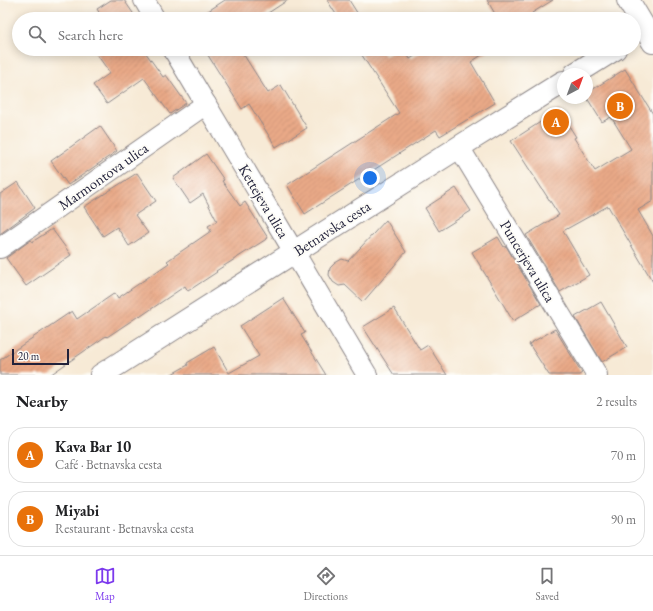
<!DOCTYPE html>
<meta charset="utf-8">
<style>
:root{--surface:#fff;--page:#f6f6f6;--text:#202124;--muted:#757577;--line:#e0e0e0;--accent:#7c3aed}
body{margin:0;font-family:"EB Garamond",serif;background:var(--page);color:var(--text)}
.compass{position:absolute;left:557px;top:68px;width:36px;height:36px;border-radius:50%;background:var(--surface);box-shadow:0 2px 10px #0003;rotate:41deg}
.scale{position:absolute;left:12px;bottom:10px;width:57px;box-sizing:border-box;padding-left:4px;border:2px solid #22223b;border-top:0;font-size:11px;line-height:14px;white-space:nowrap;color:#22223b;-webkit-text-stroke:3px #fdfcf7;paint-order:stroke}
.you{position:absolute;left:370px;top:178px;width:14px;height:14px;margin:-10px;border:3px solid #fff;border-radius:50%;background:#1a73e8;box-shadow:0 0 0 6px #1a73e833}
.badge{display:grid;place-items:center;width:26px;height:26px;border-radius:50%;background:var(--accent);color:#fff;font-size:13px;font-weight:700}
.pin{position:absolute;translate:-50% -50%;border:2px solid #fff;box-shadow:0 1px 4px #0006}
.list{margin:0;padding:0;list-style:none}
h2{display:flex;justify-content:space-between;align-items:center;height:52px;margin:0;padding:0 16px;font-size:17px}
h2 small{font-size:13px;font-weight:400;color:var(--muted)}
.list li{display:grid;grid-template-columns:26px 1fr auto;gap:12px;align-items:center;box-sizing:border-box;height:56px;margin:0 8px 8px;padding:0 8px;border:1px solid var(--line);border-radius:16px}
.list b{display:block;font-size:15px;white-space:nowrap}
.list p{margin:0;font-size:13px;white-space:nowrap;color:var(--muted)}
.list em{font-size:13px;font-style:normal;color:var(--muted)}
.icon{flex:none;width:22px;height:22px;fill:none;stroke:currentColor;stroke-width:2;stroke-linecap:round;stroke-linejoin:round}
.map{position:relative;flex:none;width:653px;height:375px;overflow:hidden}
.search{position:absolute;background:var(--surface);box-shadow:0 2px 10px #0003;left:12px;right:12px;top:12px;height:44px;display:flex;align-items:center;gap:10px;box-sizing:border-box;padding:0 14px;border-radius:22px;color:var(--muted);font-size:15px}
.sheet{height:180px;background:var(--surface)}
nav{display:flex;justify-content:space-around;align-items:center;box-sizing:border-box;height:56px;border-top:1px solid var(--line);background:var(--surface);font-size:11px;color:var(--muted)}
nav a{display:grid;justify-items:center;gap:2px}
nav .on{color:var(--accent)}
.map>svg:first-child{display:block}
</style>
<div class="map">
<svg width="653" height="375" viewBox="0 0 653 375">
<defs>
<pattern id="building-hatch" width="6" height="6" patternUnits="userSpaceOnUse"><rect width="6" height="6" fill="#e9a987"/><path d="M-1 1l2-2M0 6l6-6M5 7l2-2" fill="none" stroke="#c89175"/></pattern>
</defs>
<rect width="100%" height="100%" fill="#fdfcf7"/>
<filter id="ink" filterUnits="userSpaceOnUse"><feTurbulence type="fractalNoise" baseFrequency=".025" numOctaves="2"/><feDisplacementMap in="SourceGraphic" scale="8" xChannelSelector="R" yChannelSelector="G"/><feConvolveMatrix kernelMatrix="1 2 1 2 8 2 1 2 1" color-interpolation-filters="sRGB"/></filter>
<filter id="wash" filterUnits="userSpaceOnUse"><feTurbulence type="fractalNoise" baseFrequency=".012" numOctaves="4" result="noise"/><feDisplacementMap in="SourceGraphic" scale="16" xChannelSelector="R" yChannelSelector="G"/><feGaussianBlur stdDeviation="0.9" result="paint"/><feColorMatrix in="noise" values="0 0 0 0 0 0 0 0 0 0 0 0 0 0 0 0 0 1.4 0 .05"/><feComposite in="paint" operator="in"/></filter>
<g filter="url(#wash)">
<rect width="100%" height="100%" fill="#f7ead6"/>
<g id="blocks">
<!-- building -->
<g fill="url(#building-hatch)">
<polygon points="111,0 124,0 137,19 103,19 97,9"/>
<polygon points="225,0 288,0 259,19 196,19"/>
<polygon points="327,0 349,0 361,19 339,19"/>
<polygon points="487,0 553,0 532,13 535,19 498,19"/>
<polygon points="93,49 143,49 163,77 166,75 186,103 170,114 144,78 107,104 93,85 110,73"/>
<polygon points="204,49 240,49 268,93 281,85 307,128 276,147 249,104 242,109"/>
<polygon points="358,49 380,49 385,56 396,49 404,49 410,59 426,49 491,49 471,62 495,103 440,136 436,130 305,214 287,185 399,113"/>
<polygon points="625,69 653,114 653,201 638,210 653,236 653,282 608,206 563,231 589,275 560,292 526,235 559,215 511,141 559,110 576,137 574,138 595,171 631,149 611,117 602,122 587,98 587,93"/>
<polygon points="100,126 117,151 68,185 51,161"/>
<polygon points="206,154 224,180 222,181 240,206 245,202 268,238 216,271 217,272 188,291 185,286 141,316 140,315 107,337 106,336 50,375 0,375 0,360 72,311 77,319 115,293 118,298 169,263 167,261 211,231 208,226 217,221 203,194 190,203 173,178"/>
<polygon points="137,173 156,201 135,215 148,233 129,246 117,227 103,236 84,207"/>
<polygon points="18,182 35,208 0,234 0,194"/>
<polygon points="456,188 471,211 439,231 425,208"/>
<polygon points="386,220 406,252 363,302 345,285 339,286 333,282 329,275 330,268 335,263 342,259 348,261"/>
<polygon points="52,229 71,255 26,286 6,258 31,240 32,242"/>
<polygon points="498,237 504,247 506,246 541,304 513,321 472,252"/>
<polygon points="283,298 305,333 301,335 326,375 170,375 188,365 187,363 214,347 229,373 259,356 240,326"/>
<polygon points="601,302 627,347 602,362 575,317"/>
<polygon points="394,308 420,350 428,345 447,375 394,375 363,327"/>
<polygon points="555,329 582,373 579,375 549,375 529,344"/>
</g>
</g>
</g>
<g filter="url(#ink)">
<use href="#blocks" fill-opacity="0" stroke="#8c8688" stroke-width="1"/>
<g fill="none" stroke-linecap="round" stroke-linejoin="round">
<!-- street casing -->
<g stroke="#8c8688" stroke-width="22">
<g id="street">
<polyline points="144,0 155,19"/>
<polyline points="173,49 294,252 367,375"/>
<polyline points="459,147 597,375"/>
<polyline points="0,248 206,104"/>
</g>
</g>
<!-- secondary casing -->
<g stroke="#8c8688" stroke-width="24">
<g id="secondary">
<polyline points="628,0 653,42"/>
<polyline points="575,74 615,49"/>
<polyline points="101,375 459,147 563,82"/>
</g>
</g>
<!-- street -->
<use href="#street" stroke="#fff" stroke-width="20"/>
<!-- secondary -->
<use href="#secondary" stroke="#fff" stroke-width="22"/>
</g>
</g>
<g text-anchor="middle" dominant-baseline="central" stroke-width="4" stroke-linejoin="round" paint-order="stroke">
<!-- street labels -->
<g font-size="15" fill="#22223b" stroke="#fdfcf7">
<text transform="translate(103 176) rotate(-35)">Marmontova ulica</text>
<text transform="translate(264 201) rotate(59)">Kettejeva ulica</text>
<text transform="translate(332 228) rotate(-33)">Betnavska cesta</text>
<text transform="translate(528 261) rotate(59)">Puncerjeva ulica</text>
</g>
</g>
</svg>
<svg class="compass" viewBox="-18 -18 36 36"><path d="M0-13l5 13h-10z" fill="#e53935"/><path d="M0 13l5-13h-10z" fill="#757577"/></svg>
<div class="scale">20 m</div>
<div class="you"></div>
<div class="pin badge" style="left:556px;top:122px;background:#e8710a">A</div>
<div class="pin badge" style="left:620px;top:106px;background:#e8710a">B</div>
<div class="search"><svg class="icon" aria-label="search" viewBox="0 0 24 24"><circle cx="10" cy="10" r="6"/><path d="M15 15l6 6"/></svg>Search here</div>
</div>
<section class="sheet">
<h2>Nearby<small>2 results</small></h2>
<ul class="list">
<li><span class="badge" style="background:#e8710a">A</span><div><b>Kava Bar 10</b><p>Café · Betnavska cesta</p></div><em>70 m</em></li>
<li><span class="badge" style="background:#e8710a">B</span><div><b>Miyabi</b><p>Restaurant · Betnavska cesta</p></div><em>90 m</em></li>
</ul>
</section>
<nav>
<a class="on"><svg class="icon" aria-label="map" viewBox="0 0 24 24"><path d="M3 6l6-2 6 2 6-2v14l-6 2-6-2-6 2zM9 4v14M15 6v14"/></svg>Map</a>
<a><svg class="icon" aria-label="directions" viewBox="0 0 24 24"><path d="M12 3l9 9-9 9-9-9zM9 14v-3h6M13 9l2 2-2 2"/></svg>Directions</a>
<a><svg class="icon" aria-label="saved" viewBox="0 0 24 24"><path d="M7 4h10v16l-5-4-5 4z"/></svg>Saved</a>
</nav>
